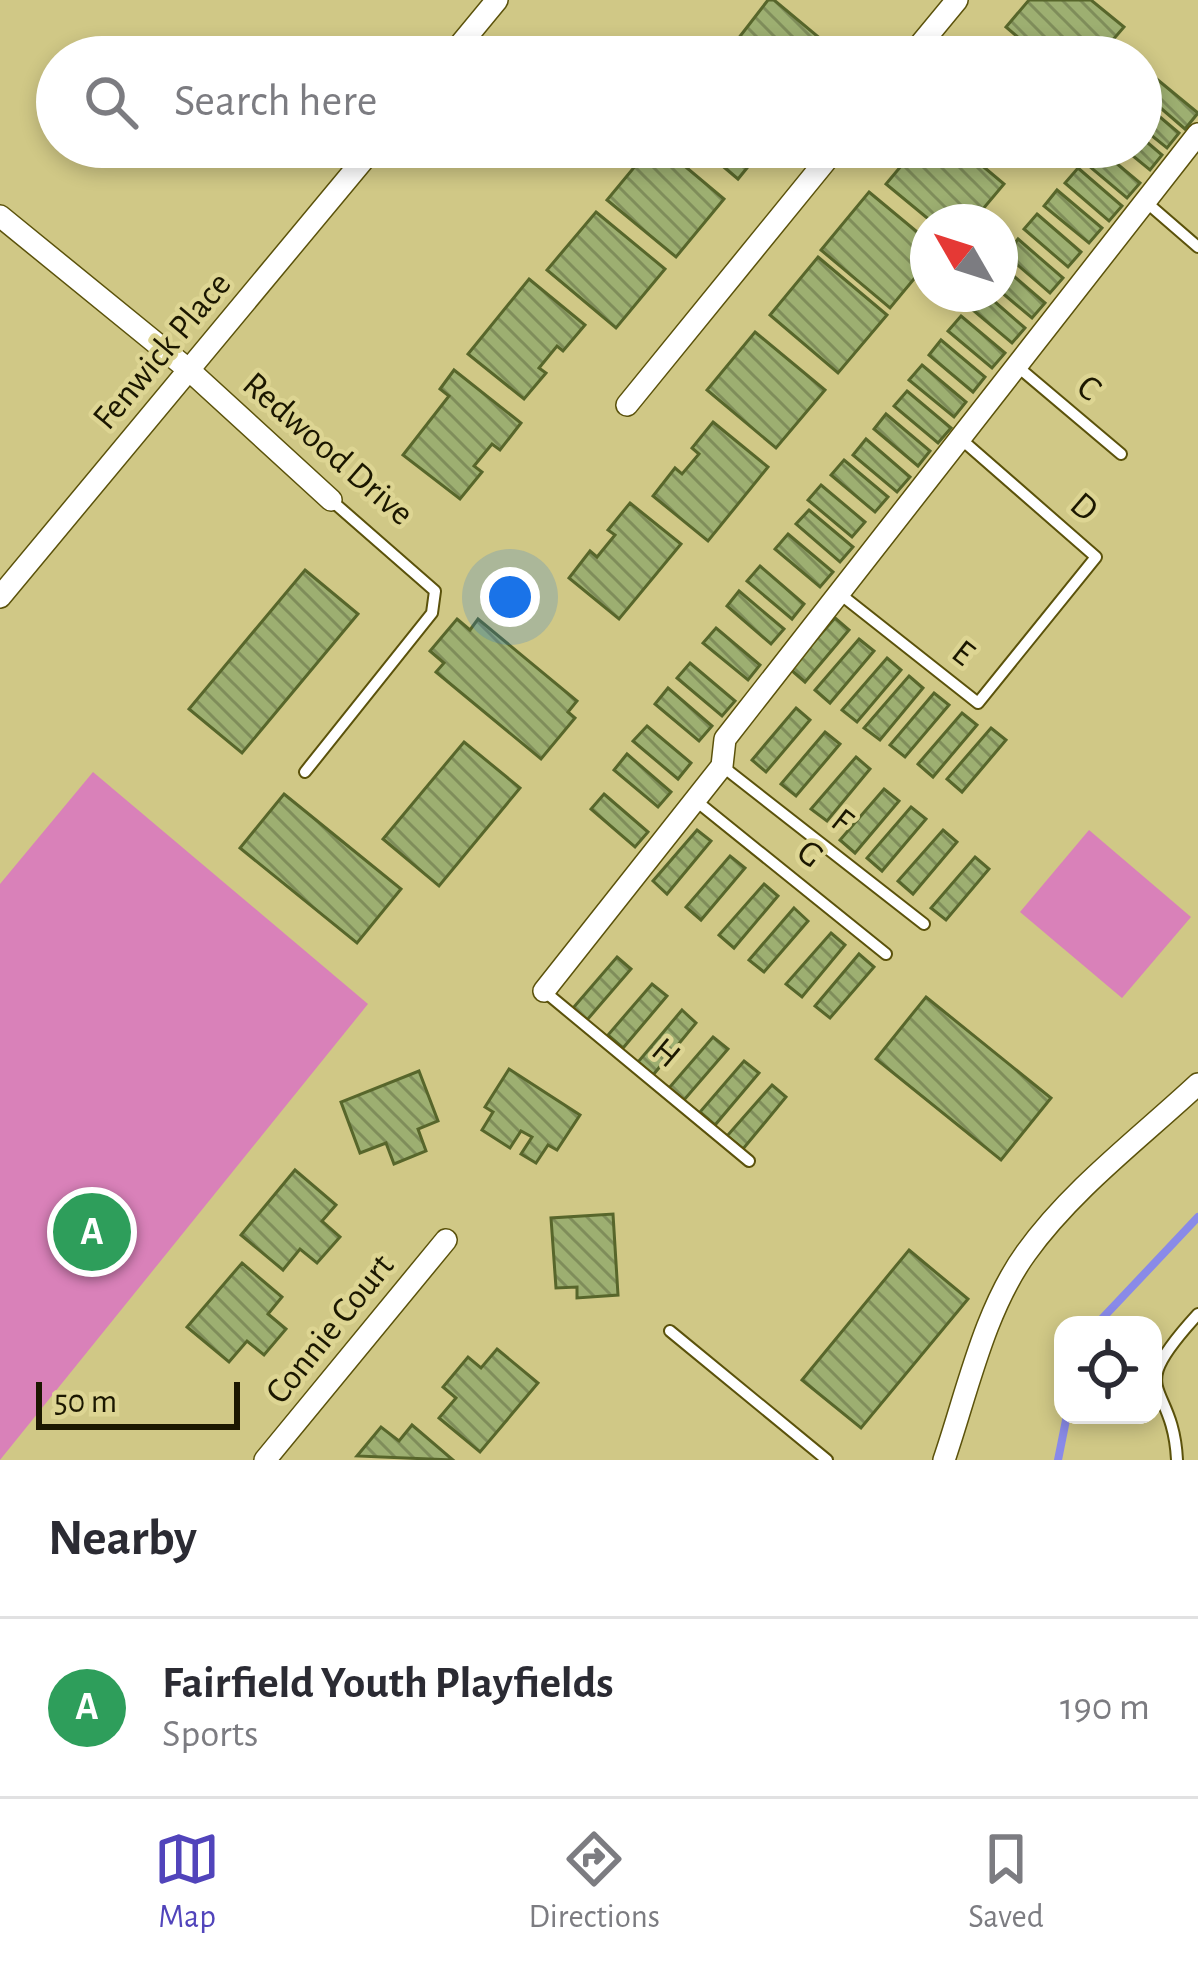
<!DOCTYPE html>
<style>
:root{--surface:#fff;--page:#f7f7f7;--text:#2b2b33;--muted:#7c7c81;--line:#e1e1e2;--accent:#5144bb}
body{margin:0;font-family:"Alegreya Sans",sans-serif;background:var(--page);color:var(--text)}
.controls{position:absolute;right:36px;bottom:36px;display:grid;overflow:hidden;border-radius:24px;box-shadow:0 6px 18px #0003}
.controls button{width:108px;height:108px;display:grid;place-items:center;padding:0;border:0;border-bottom:3px solid var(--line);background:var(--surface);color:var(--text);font:60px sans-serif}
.compass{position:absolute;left:910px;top:204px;width:108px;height:108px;border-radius:50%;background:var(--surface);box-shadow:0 6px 18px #0003;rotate:309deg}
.scale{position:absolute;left:36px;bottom:30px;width:204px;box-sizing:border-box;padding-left:12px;border:6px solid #1b1700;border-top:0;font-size:33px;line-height:42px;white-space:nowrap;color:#1b1700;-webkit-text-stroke:9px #ddd593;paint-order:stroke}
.you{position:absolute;left:510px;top:597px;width:42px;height:42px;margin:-30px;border:9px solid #fff;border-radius:50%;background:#1a73e8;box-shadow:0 0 0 18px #1a73e833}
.badge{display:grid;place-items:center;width:78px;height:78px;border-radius:50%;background:var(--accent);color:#fff;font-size:39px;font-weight:700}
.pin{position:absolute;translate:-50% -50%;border:6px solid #fff;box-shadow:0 3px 12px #0006}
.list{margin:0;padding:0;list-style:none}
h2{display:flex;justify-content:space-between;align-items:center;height:156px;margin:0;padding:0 48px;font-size:51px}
h2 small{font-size:39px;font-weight:400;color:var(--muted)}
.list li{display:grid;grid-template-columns:78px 1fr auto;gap:36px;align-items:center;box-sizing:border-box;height:180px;padding:0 48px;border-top:3px solid var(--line)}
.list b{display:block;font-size:45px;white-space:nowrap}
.list p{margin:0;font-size:39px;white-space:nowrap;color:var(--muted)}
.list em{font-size:39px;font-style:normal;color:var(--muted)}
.icon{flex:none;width:66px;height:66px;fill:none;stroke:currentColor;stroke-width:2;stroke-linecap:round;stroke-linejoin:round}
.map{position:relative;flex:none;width:1198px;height:1460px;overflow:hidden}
.search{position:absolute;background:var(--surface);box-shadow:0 6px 18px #0003;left:36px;right:36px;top:36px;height:132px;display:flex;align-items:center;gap:30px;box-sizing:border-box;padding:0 42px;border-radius:66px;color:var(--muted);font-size:45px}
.sheet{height:336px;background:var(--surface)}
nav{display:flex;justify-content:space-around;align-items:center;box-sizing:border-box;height:168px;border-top:3px solid var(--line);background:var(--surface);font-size:33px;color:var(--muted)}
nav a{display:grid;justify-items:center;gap:6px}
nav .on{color:var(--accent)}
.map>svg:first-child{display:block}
</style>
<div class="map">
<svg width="1198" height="1460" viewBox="0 0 1198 1460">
<defs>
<pattern id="building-back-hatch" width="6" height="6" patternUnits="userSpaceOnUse" patternTransform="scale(3)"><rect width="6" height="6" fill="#9daf71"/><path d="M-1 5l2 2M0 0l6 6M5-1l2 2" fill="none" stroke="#7f8d5a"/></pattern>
</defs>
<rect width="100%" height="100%" fill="#d0c886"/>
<!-- green -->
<g fill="#d981b9">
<polygon points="93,772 368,1004 0,1460 0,884"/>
<polygon points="1089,830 1191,917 1122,998 1020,912"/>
</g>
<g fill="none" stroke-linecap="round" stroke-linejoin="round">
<!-- stream -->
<g stroke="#898ae8" stroke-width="8">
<polyline points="1096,1325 1198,1217"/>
<polyline points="1058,1460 1067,1415"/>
</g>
</g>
<!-- building -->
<g fill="url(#building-back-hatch)" stroke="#57662b" stroke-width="3">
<polygon points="768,0 774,0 840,55 724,57"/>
<polygon points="1029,0 1091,0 1124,27 1098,57 1041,57 1006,27"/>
<polygon points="994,42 1012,57 981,57"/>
<polygon points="1153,76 1198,113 1185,129 1141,91"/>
<polygon points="1141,101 1179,133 1167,148 1141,127"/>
<polygon points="1141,137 1162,155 1150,170 1122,147 1141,147"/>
<polygon points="651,147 662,147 724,199 676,257 607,200"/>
<polygon points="700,147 764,147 738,179"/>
<polygon points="917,147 960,147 1004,184 972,222 932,222 886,184"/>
<polygon points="1097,147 1140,183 1127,198 1083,161"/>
<polygon points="1078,168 1122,206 1109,221 1065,183"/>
<polygon points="1057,190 1102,228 1089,243 1044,206"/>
<polygon points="869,192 928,241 928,262 890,308 821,250"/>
<polygon points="596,212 665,269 616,328 547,270"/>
<polygon points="1037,214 1081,252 1068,267 1024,229"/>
<polygon points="1018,239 1063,278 1050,293 1006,255"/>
<polygon points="818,257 887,315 838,373 770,315"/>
<polygon points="1001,265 1045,303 1032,318 1000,291"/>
<polygon points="529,279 585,325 563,351 557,346 539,368 546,373 524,399 468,354"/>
<polygon points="976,294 986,294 1025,328 1012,343 967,305"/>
<polygon points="961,316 1005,353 992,368 948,331"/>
<polygon points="755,332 825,390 776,448 707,390"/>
<polygon points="941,340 985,377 973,392 929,355"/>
<polygon points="922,365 966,402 954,417 909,380"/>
<polygon points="454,370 521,423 500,450 492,444 474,466 482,472 460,499 403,455 449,396 440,389"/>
<polygon points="907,391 951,428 938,443 894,406"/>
<polygon points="886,414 930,451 918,466 874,429"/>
<polygon points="713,422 768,467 708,541 653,496 675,468 682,474 699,454 692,448"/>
<polygon points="866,439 910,477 897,492 853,455"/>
<polygon points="844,460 888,497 875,512 831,475"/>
<polygon points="821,485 865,522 852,537 808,500"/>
<polygon points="630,503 681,544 619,619 569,578 590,551 597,557 615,535 608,530"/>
<polygon points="809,510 853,547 840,562 796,524"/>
<polygon points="788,534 833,572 820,587 775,549"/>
<polygon points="760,566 804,604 792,619 747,581"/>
<polygon points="305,570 358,614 242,753 189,709"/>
<polygon points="739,591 784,629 771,644 727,606"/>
<polygon points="835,618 849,630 805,682 790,669"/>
<polygon points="457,619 470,630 478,619 577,701 568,712 575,718 541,759 436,672 444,663 430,651"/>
<polygon points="716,628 760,665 748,680 703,643"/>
<polygon points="859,639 874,651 830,703 815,690"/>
<polygon points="887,658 901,670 857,722 842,710"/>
<polygon points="690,663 735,701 722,716 677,678"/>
<polygon points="909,676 923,688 880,740 864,728"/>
<polygon points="668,688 712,726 699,741 655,704"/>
<polygon points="934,693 949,705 905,757 890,745"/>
<polygon points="796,708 810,720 766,772 752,760"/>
<polygon points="962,713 977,725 933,777 918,764"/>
<polygon points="647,726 691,763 678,779 633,741"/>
<polygon points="991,728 1006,740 962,792 947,779"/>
<polygon points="825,732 840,744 796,796 781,784"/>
<polygon points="464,742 520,788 439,886 383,839"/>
<polygon points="627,754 671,792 658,807 614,770"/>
<polygon points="856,757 870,769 827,821 811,809"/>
<polygon points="884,789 899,801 855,853 840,840"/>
<polygon points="284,794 401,889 357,943 240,848"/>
<polygon points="604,794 648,832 635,847 591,809"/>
<polygon points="911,807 926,819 882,871 867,858"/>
<polygon points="697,830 711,841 667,894 653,881"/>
<polygon points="943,830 957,842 913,894 898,881"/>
<polygon points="730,856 745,868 701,920 686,907"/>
<polygon points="975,857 989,869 946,920 931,908"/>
<polygon points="764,884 778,896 734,948 719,935"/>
<polygon points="794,908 808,921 764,972 749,960"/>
<polygon points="831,933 845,945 802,997 786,984"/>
<polygon points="859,954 874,967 830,1018 815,1006"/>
<polygon points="617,957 631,969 587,1020 573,1008"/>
<polygon points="652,984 667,996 623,1048 608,1035"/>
<polygon points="926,997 1051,1098 1001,1160 876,1059"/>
<polygon points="682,1010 696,1023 653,1075 638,1062"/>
<polygon points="713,1037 728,1049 684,1100 669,1088"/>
<polygon points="744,1061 759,1073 715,1125 700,1112"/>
<polygon points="509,1069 580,1115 557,1150 548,1145 536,1163 521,1154 532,1137 521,1131 510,1148 482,1130 493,1112 485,1107"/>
<polygon points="419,1071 438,1121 418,1129 426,1151 394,1164 386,1143 360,1153 341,1102"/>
<polygon points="772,1085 786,1097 743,1149 727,1136"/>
<polygon points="295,1170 336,1205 322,1221 340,1237 317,1263 300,1249 283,1270 241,1235"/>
<polygon points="613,1214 618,1295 577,1298 577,1287 556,1288 551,1218"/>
<polygon points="909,1250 968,1299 861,1428 802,1380"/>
<polygon points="242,1263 282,1297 268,1314 286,1329 264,1355 247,1341 229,1362 187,1327"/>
<polygon points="497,1349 538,1383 480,1452 439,1418 456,1398 443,1387 468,1357 481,1368"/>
<polygon points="412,1425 453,1460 357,1456 381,1427 399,1441"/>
</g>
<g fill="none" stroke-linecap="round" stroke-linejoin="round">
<!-- service casing -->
<g stroke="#5b520b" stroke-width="14">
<g id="service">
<polyline points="1146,202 1198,247"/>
<polyline points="1018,367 1121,454"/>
<polyline points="840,594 978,703 1096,557 962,440"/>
<polyline points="722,766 924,924"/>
<polyline points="305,772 432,613 435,591 332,501"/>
<polyline points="695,800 886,954"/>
<polyline points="544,991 749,1161"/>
<polyline points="670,1331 827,1460"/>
<path d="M1177,1460C1173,1377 1121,1398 1198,1314"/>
</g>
</g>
<!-- minor casing -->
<g stroke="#5b520b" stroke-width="24">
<g id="minor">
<polyline points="450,57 497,0"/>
<polyline points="910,57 957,0"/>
<polyline points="0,216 189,370 331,500"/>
<polyline points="627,405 837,147"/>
<polyline points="0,597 374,147"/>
<polyline points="544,991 722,766 725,739 1198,134"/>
<polyline points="265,1460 446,1240"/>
<path d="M944,1460C967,1393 984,1311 1026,1253C1072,1189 1140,1138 1198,1084"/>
</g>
</g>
<!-- service -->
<use href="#service" stroke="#fff" stroke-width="10"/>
<!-- minor -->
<use href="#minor" stroke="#fff" stroke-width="21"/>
</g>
<g text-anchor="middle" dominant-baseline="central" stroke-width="9" stroke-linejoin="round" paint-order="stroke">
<!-- street labels -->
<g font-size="36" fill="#1b1700" stroke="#ddd593">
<text transform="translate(162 351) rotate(-50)">Fenwick Place</text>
<text transform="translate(1089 388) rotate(40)">C</text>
<text transform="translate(328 449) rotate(41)">Redwood Drive</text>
<text transform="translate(1084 507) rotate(41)">D</text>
<text transform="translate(963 653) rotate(38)">E</text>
<text transform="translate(842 821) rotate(38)">F</text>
<text transform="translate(810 854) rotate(39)">G</text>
<text transform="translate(666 1053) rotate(40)">H</text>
<text transform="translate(330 1329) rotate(-51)">Connie Court</text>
</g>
</g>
</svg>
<div class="controls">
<button><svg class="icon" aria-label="locate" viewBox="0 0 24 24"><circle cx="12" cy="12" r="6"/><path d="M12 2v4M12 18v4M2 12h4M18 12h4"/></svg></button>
</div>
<svg class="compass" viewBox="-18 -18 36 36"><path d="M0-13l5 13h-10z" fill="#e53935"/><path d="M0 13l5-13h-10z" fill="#7c7c81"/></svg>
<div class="scale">50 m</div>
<div class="you"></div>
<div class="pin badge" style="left:92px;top:1232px;background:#2e9e5b">A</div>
<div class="search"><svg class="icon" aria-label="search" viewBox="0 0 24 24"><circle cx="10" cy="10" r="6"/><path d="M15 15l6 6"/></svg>Search here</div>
</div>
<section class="sheet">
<h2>Nearby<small></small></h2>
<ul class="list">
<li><span class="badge" style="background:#2e9e5b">A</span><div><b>Fairfield Youth Playfields</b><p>Sports</p></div><em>190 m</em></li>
</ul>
</section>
<nav>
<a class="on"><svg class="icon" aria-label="map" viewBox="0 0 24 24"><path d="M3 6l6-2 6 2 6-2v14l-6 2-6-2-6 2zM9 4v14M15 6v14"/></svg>Map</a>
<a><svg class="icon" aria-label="directions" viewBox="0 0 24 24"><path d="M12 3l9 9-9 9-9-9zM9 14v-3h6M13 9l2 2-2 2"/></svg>Directions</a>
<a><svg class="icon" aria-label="saved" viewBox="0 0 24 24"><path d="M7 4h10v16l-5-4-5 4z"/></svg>Saved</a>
</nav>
